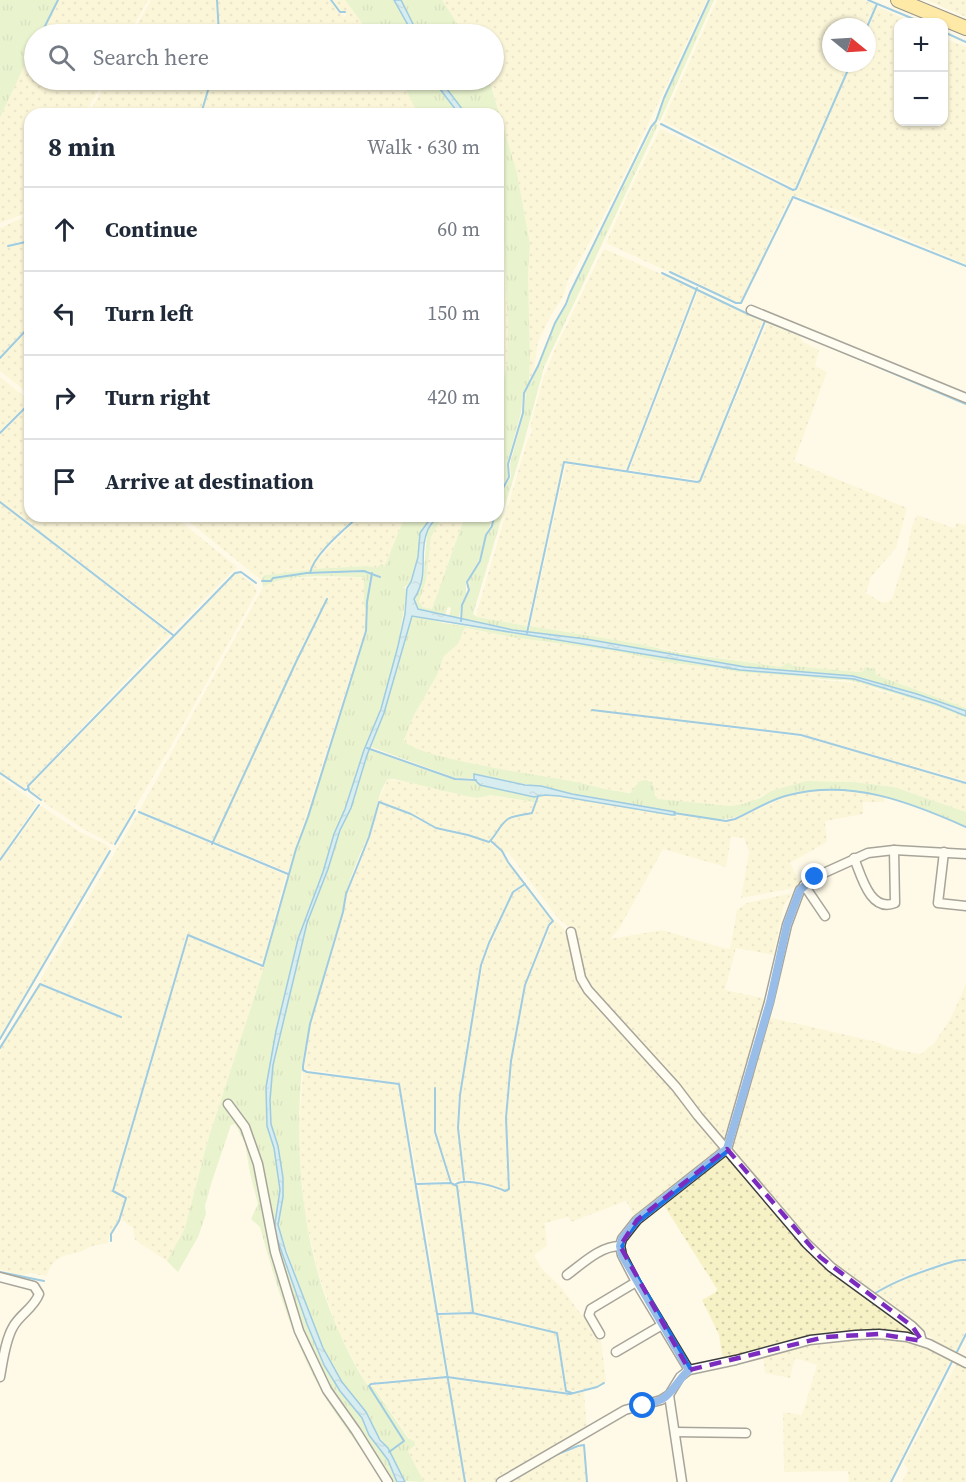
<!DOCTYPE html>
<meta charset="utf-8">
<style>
:root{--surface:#fff;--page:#f6f6f7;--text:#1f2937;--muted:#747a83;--line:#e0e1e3}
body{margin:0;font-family:"Source Serif 4",serif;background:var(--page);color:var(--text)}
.controls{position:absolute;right:18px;top:18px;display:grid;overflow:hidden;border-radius:12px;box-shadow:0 2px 4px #0004}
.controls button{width:54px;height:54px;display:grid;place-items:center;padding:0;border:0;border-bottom:2px solid var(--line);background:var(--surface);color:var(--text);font:30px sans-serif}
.compass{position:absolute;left:822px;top:18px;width:54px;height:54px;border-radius:50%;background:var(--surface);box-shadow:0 2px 4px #0004;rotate:108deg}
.stop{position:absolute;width:18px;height:18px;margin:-14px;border:4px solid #1a73e8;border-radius:50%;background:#fff}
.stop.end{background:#1a73e8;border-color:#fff;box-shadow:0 2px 6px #0008}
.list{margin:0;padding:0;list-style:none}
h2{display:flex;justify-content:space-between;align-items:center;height:78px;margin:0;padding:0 24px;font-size:26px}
h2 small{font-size:20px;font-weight:400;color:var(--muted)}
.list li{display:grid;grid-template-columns:39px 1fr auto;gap:18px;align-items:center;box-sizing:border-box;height:84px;padding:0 24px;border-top:2px solid var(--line)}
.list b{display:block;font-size:22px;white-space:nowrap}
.list em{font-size:20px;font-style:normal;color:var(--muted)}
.icon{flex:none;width:33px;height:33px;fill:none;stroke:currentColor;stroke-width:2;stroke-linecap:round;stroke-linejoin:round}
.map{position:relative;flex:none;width:966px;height:1482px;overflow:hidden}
.search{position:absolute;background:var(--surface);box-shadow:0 2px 4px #0004;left:24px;top:24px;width:480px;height:66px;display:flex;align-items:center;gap:15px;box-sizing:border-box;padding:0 21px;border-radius:33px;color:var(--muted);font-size:22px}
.panel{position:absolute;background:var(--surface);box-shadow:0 2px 4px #0004;left:24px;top:108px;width:480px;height:414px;border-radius:18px}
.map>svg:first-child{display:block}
</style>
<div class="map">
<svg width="966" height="1482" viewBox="0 0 966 1482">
<defs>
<pattern id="farmland-dots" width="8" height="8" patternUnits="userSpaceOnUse" patternTransform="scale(1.5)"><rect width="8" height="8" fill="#f7f2c6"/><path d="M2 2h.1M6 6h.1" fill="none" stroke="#d2cea9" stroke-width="1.8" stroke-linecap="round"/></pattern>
<pattern id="grass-tufts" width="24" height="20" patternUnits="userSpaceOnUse" patternTransform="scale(1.5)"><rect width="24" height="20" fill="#cfebaf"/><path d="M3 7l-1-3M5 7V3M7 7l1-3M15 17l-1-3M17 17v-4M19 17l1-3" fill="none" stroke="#b0c895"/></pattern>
<pattern id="water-ripples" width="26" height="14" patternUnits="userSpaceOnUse" patternTransform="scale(1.5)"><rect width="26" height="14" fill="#a8ddfb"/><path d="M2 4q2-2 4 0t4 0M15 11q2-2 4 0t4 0" fill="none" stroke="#8fbcd6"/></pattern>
</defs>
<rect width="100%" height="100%" fill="#fffae7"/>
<!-- farmland -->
<g fill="url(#farmland-dots)">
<polygon points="59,0 148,0 129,34 42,34"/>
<polygon points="151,0 216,0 219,34 132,34"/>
<polygon points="217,0 329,0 344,17 347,14 341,12 333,0 345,0 370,34 220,34"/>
<polygon points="442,0 707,0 617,190 590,242 567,282 564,295 550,317 538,342 534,370 529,381 530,359 528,274 530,244 517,173 508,147 494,94 488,80 494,80 494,34 464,34"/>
<polygon points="717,0 864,0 875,5 865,27 831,27 831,63 850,63 795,188 663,121"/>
<polygon points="927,0 966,0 966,17"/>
<polygon points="876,6 911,22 898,22 898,122 944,122 944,38 966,47 966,264 843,212 796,196 791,198 787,204 741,302 737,302 670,270 669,272 608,244 606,243 629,192 660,129 724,157 792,191 797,191 852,63 867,63 867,28"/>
<polygon points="34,45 34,80 104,80 85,114 30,114 30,210 24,214 0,223 0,118"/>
<polygon points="107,80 210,80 201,114 89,114"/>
<polygon points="212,80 401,80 418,114 202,114"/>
<polygon points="498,183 504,238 508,328 507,363 498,412"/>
<polygon points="30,214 30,240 13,243 7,246 30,241 30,325 0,357 0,228"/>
<polygon points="605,249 695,289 626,470 563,462 527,626 477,617 476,615 528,438 530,438 532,429 530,427 543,379 555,349 603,250"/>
<polygon points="698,291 763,321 699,480 629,470"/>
<polygon points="767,323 800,336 803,342 819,350 815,366 827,372 794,461 907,508 896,548 871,577 866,593 881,602 888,602 892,599 907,551 912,526 917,515 954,528 957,523 966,525 966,708 876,675 874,669 865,667 863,671 859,672 793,666 781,667 674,651 640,644 530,626 566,464 698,483 701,481"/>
<polygon points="30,328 30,395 0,371 0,360"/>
<polygon points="0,377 30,401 0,431"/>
<polygon points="30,405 30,516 174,516 237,567 172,632 0,501 0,435"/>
<polygon points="0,503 170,634 24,789 0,772"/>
<polygon points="182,516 357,516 317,557 310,570 265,575 261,580"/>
<polygon points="360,516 405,516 385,567 379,565 376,568 367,566 311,569 318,559"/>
<polygon points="443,516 465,516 432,609 424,607 419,603 426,581 431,537"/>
<polygon points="237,573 253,584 257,592 178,734 113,845 82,828 46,804 41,798 29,790 29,787"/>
<polygon points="365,577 364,605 367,611 365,631 288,872 139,811 263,587 270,583 294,578"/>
<polygon points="464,628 511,637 615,651 738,672 809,677 819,680 860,683 880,691 915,699 953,713 966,718 966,781 801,734 591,710 810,738 966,784 966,812 894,787 854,782 806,781 771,791 748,803 731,806 662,800 656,798 655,791 640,781 632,792 621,792 571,781 480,766 437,756 408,746 405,744 405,735 413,717 437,675 444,656 458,644"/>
<polygon points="0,777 37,804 0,858"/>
<polygon points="388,779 417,784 466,796 477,798 491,795 534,802 534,808 530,813 508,817 491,840 485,840 469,834 436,827 412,813 378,801"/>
<polygon points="809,791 855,791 884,796 884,802 863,802 863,814 825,821 827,842 790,863 801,884 789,889 741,898 749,852 744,838 731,837 726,867 663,849 619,929 610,939 662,930 720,947 730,949 737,910 747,903 792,893 784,905 773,955 736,948 725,990 767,999 726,1144 698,1112 671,1076 585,982 573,931 557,917 508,852 503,853 492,842 505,821 516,817 532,814 539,796 545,795 727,821 735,820 788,796"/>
<polygon points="380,803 411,815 436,829 468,835 490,843 501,852 508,863 524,883 512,891 488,942 480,965 459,1095 458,1129 463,1180 452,1181 438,1140 435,1121 435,1087 434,1132 450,1181 418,1182 400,1083 304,1069 311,1024 344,912 347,894 370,838"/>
<polygon points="41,806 80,832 105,844 110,848 0,1037 0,862"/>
<polygon points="138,813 286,875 263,963 187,934 112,1191 125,1198 119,1221 110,1234 108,1243 92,1246 80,1252 63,1256 53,1263 46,1276 31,1273 21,1275 0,1270 0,1050 39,984 122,1018 118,1014 39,982"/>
<polygon points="525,885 553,921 549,925 525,985 513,1045 507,1091 506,1118 509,1187 508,1190 505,1191 477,1181 465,1179 459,1128 460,1096 484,958 514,892"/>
<polygon points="554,919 568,933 580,981 721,1147 636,1219 626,1201 571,1222 568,1217 545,1223 547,1246 534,1255 542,1269 560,1286 601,1341 606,1381 597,1387 572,1391 567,1390 558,1332 474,1312 457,1184 462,1182 476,1183 505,1192 510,1189 507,1118 512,1061 526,985"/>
<polygon points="188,936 264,967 207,1143 185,1228 167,1261 135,1240 133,1228 122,1220 122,1211 126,1197 114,1192"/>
<polygon points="966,984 966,1259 950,1261 921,1270 902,1277 873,1294 842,1272 814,1246 730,1149 768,1017 877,1042 893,1049 921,1054 934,1043 951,1018"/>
<polygon points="303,1071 398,1085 436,1306 446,1375 444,1376 384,1381 367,1385 338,1332 318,1272 302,1203 303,1190 300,1171 299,1125"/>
<polygon points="726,1152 804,1245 912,1327 917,1338 858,1333 723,1360 719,1335 702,1300 716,1292 717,1289 663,1204"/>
<polygon points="451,1184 455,1185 457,1188 472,1312 439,1312 419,1185"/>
<polygon points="959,1260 966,1261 966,1331 954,1355 932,1342 932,1338 916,1325 874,1295 902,1279"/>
<polygon points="461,1314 474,1314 556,1333 565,1392 449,1376 439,1315"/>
<polygon points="880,1336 921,1344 952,1358 889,1482 849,1482 848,1471 784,1472 783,1412 802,1415 817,1365 795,1358 790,1378 765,1373 763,1356 811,1342"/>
<polygon points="958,1361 966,1365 966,1482 902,1482 908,1470 904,1464 905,1460"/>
<polygon points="447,1378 465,1482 424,1482 408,1451 414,1445 381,1397 374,1388 370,1386 402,1381"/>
<polygon points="450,1378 570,1395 584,1391 587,1431 496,1482 466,1482 453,1407 449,1379"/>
<polygon points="583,1446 586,1482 508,1482 545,1461"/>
</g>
<!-- grass -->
<g fill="url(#grass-tufts)">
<polygon points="0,0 57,0 40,34 34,34 34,45 0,118"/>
<polygon points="345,0 394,0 413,34 370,34"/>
<polygon points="401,0 442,0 464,34 418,34"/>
<polygon points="710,0 714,0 660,121 657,119 665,98"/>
<polygon points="401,80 433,80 459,114 418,114"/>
<polygon points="440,80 488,80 491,86 517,173 530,244 528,274 530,359 529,381 523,392 521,413 507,463 508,476 501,489 498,505 498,412 507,363 508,328 504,238 498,183 498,114 466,114"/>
<polygon points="655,123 658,125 544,367 523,446 473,614 477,617 527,626 526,632 462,620 463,605 470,591 469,580 481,561 487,535 493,526 495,516 498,516 503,491 511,477 510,464 524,413 526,390 532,381 556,323 567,305 571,293"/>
<path d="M405,516H432C429,520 425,524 423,528C416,542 420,582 404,587L407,591L398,646L381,709L364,750L345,809L334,834L323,872L298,939L276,1031L266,1087L280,1190L274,1230L307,1324L324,1365L340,1391L362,1418L369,1435L388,1460L397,1482H382C365,1451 341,1424 323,1394C293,1341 276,1285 260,1227L251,1219L258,1204L250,1173L245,1143L235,1124L231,1125L211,1184L205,1206L206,1214L198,1237L178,1272L167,1261L185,1228L207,1143L264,967L296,849L365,636L370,578L372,574L380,578L381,576L368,571L318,573L311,572V569L367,566L376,568L381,564L385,566Z"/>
<polygon points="438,516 443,516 431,537 426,581 419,602 423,607 432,609 465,516 492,516 490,526 485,535 484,545 479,560 466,582 466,594 462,602 459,617 456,618 449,616 451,608 448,607 445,615 426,610 418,609 414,601 424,571 427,532"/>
<path d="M310,570L309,572L286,575L364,572L371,574L369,581L367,611L364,605V577C336,577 287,572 263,587L262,582L271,581L273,578L284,577L285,575L273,577L271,580H261L265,575Z"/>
<path d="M415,615L444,623L586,644L740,670L854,679L936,704L966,716V718C932,703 895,694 860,683C844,678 825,681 809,677L738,672L717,668L666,662L615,651L511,637L466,628L464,629L458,644L444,656L437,675L413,717L404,740C413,758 546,776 571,781C591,785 610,791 630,793L640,781L647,780L654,786L655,795L658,799L731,806L743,804L760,798L771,791L806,781L854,782L894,787L966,812V827C920,806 881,789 830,790C816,790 802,790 789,794C764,802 743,821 716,819C635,806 554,790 474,774L473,778H456L371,747L384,713L410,621L412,616Z"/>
<polygon points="530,626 640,644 674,652 781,667 789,662 793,666 859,672 863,671 865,667 875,669 876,675 966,708 966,711 917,694 853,676 745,667 586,639 529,632"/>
<path d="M369,750L455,780L475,781L485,786L537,796L534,802L491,795L477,798L466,796L394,779H388C375,796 377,819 368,837C358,857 344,891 343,913C333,938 327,965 320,991C313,1016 305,1040 302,1066C292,1178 307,1289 367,1385L374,1388L408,1438L415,1442V1445L408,1451L424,1482L403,1481L385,1444L377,1434L366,1412L342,1382L317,1337L278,1225L283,1197L278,1146L271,1124L270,1086L273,1065L307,923L328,869L340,830L351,808Z"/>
</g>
<!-- water -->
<g fill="url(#water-ripples)" stroke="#2a94d7" stroke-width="1.5">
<polygon points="394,0 401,0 418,34 413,34"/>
<polygon points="433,80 440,80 466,114 459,114"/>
<path d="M432,516H438C434,521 429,526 427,532C418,555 430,574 414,599L418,609L513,630L586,639L745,667L853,676L917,694L966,711V716L936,704L854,679L740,670L412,616L384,713L367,755L351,808L340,830L328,869L307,923L273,1065L270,1100L271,1124L278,1146L283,1178V1197L278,1225L286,1252L323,1348L342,1382L366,1412L380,1440L388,1448L405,1482H397L388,1460L369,1435L362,1418L340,1391L324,1365L307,1324L274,1230L280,1190L274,1148L267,1126L266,1087L276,1031L298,939L323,872L334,834L345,809L364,750L381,709L398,646L405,614L407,588L411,582L418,557L420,533Z"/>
<polygon points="474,774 525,785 541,786 572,794 675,812 675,815 672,815 559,796 545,795 534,797 480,785 474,779"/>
</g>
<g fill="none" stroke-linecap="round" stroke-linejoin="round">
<!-- stream -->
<g stroke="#2a94d7" stroke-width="2">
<polyline points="217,0 219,34"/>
<polyline points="331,0 340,12 345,12"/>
<polyline points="868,0 921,22"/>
<polyline points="867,27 877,4"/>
<polyline points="944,32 966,42"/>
<polyline points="41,34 58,0"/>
<polyline points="201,114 211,80"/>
<polyline points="661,124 793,190 796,189 851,63"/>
<polyline points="8,246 30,241"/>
<polyline points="670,272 736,303 741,303 793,197 966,266"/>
<polyline points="662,273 748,314 811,339"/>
<polyline points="831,347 966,404"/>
<polyline points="0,358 30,326"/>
<polyline points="0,433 30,403"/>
<polyline points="627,471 697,288"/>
<polyline points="0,502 173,635"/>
<polyline points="498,507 502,490 509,477 508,464 523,413 524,393 538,366 555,323 566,304 570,293 651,127 656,121 664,98 709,0"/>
<path d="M310,573C314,554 345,529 359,516"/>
<polyline points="262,581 271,581 273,578 307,573 364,571 380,577"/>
<polyline points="461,621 462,605 469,590 467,582 480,561 486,535 492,526 494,516"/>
<polyline points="527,633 564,462 697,482 700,481 765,321"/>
<polyline points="592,710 801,735 966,783"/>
<polyline points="367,748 455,779 476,780"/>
<polyline points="0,773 25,790 28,789"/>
<polyline points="41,800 29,791 28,786 235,573 241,572 256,583"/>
<polyline points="139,812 288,874"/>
<path d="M674,813L726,821L735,819C753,811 771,799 789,795C851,779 910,802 966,827"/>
<polyline points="115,844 135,810"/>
<polyline points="212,844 296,662 327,599"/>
<polyline points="0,860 39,805"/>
<polyline points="0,1039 110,851"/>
<polyline points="0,1048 40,984 121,1017"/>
<polyline points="435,1088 435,1132 451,1183"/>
<polyline points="464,1180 458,1128 460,1095 481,965 489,943 513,892 525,884"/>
<polyline points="417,1184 451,1183 457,1186 473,1312"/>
<path d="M456,1184C466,1178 494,1186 505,1191L509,1189L506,1118L511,1061L525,985L549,925L553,921L508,862L502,851L491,841"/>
<polyline points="111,1241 111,1234 119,1221 126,1198 113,1191 188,935 263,966 296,849 308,817 366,631 367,602 372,573"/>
<polyline points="0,1272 44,1281"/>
<path d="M874,1294C895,1281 915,1274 939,1266C948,1263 956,1259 966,1260"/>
<polyline points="438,1314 473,1313 557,1333 566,1391 572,1393"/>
<polyline points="389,1452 404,1441 369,1386 371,1384 447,1377 570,1394 597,1387 604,1383"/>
<polyline points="553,1456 578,1446 584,1445 587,1482"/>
<path d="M465,1482L399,1084L307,1072L303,1070V1066L310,1024L343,912L346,894L369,837L379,802L411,814L436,828L468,835L489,842C496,836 500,824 508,819C515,815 524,815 532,813L538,796"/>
<polyline points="891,1482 966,1334"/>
</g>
<!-- minor casing -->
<g stroke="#3d3d3d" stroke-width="11">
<g id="minor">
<polyline points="751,310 966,398"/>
<polyline points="944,852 938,903 966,906"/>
<path d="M854,858C861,875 870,913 895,903L894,850"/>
<polyline points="804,885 825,916"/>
<polyline points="571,932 581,978 588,990 676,1087 698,1116 806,1243 831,1267 912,1326 920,1334 922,1341"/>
<polyline points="228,1104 245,1127 258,1164 275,1252 299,1331 327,1390 356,1431 388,1482"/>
<path d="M567,1275C582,1264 600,1246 620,1246"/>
<path d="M0,1277L34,1286L39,1294C34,1308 20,1314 13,1327C5,1341 3,1361 0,1377"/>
<polyline points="600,1334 589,1315 591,1309 636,1282"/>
<polyline points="616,1352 662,1325"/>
<polyline points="689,1370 636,1282 622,1255 620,1246 622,1239 637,1220 727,1149 769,1002 787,925 800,890 815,877 868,853 894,850 966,854"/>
<polyline points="669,1395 682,1482"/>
<polyline points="675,1432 746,1433"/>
<polyline points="501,1482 625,1410 661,1400 669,1395 680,1377 689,1370 736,1360 810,1340 856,1335 879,1334 907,1337 929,1344 966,1363"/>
</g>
</g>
<!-- primary casing -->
<g stroke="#1b1b1b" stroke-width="16">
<polyline id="primary" points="898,0 966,28"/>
</g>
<!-- minor -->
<use href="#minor" stroke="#fff" stroke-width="8"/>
<!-- primary -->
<use href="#primary" stroke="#ffd457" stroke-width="14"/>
</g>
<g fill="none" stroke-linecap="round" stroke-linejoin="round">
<!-- route -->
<path stroke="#1a73e8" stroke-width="8" d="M643,1406C649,1404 656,1402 662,1399C673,1393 679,1378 689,1370L622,1255L620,1246L622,1239L637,1220L727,1149L770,1002L787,925L800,890L815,877"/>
</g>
<!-- marked area -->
<path d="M0 0H966V1482H0ZM727,1149L820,1257L912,1326L922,1341L879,1334L825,1337L689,1370L620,1246L637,1220Z" fill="#fffae7" fill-opacity=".55" fill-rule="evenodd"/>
<path fill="none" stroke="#7b2cbf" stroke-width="4.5" stroke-dasharray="12 8" stroke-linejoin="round" d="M727,1149L820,1257L912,1326L922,1341L879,1334L825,1337L689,1370L620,1246L637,1220Z"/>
</svg>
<div class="controls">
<button>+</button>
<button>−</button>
</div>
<svg class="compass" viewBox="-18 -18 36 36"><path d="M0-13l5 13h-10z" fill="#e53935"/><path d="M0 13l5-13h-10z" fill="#747a83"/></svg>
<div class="stop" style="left:643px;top:1406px"></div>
<div class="stop end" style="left:815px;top:877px"></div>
<div class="search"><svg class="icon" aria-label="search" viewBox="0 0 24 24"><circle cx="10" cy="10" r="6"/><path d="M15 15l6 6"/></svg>Search here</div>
<section class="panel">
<h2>8 min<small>Walk · 630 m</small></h2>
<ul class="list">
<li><svg class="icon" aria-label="ahead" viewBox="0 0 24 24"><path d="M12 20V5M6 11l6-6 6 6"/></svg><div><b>Continue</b></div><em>60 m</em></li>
<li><svg class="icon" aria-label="left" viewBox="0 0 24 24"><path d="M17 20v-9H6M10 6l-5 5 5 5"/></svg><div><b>Turn left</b></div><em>150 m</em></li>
<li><svg class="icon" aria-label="right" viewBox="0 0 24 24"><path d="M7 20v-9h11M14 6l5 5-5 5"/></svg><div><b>Turn right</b></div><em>420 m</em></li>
<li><svg class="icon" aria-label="arrive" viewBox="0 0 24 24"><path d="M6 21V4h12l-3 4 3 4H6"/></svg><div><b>Arrive at destination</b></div></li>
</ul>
</section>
</div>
